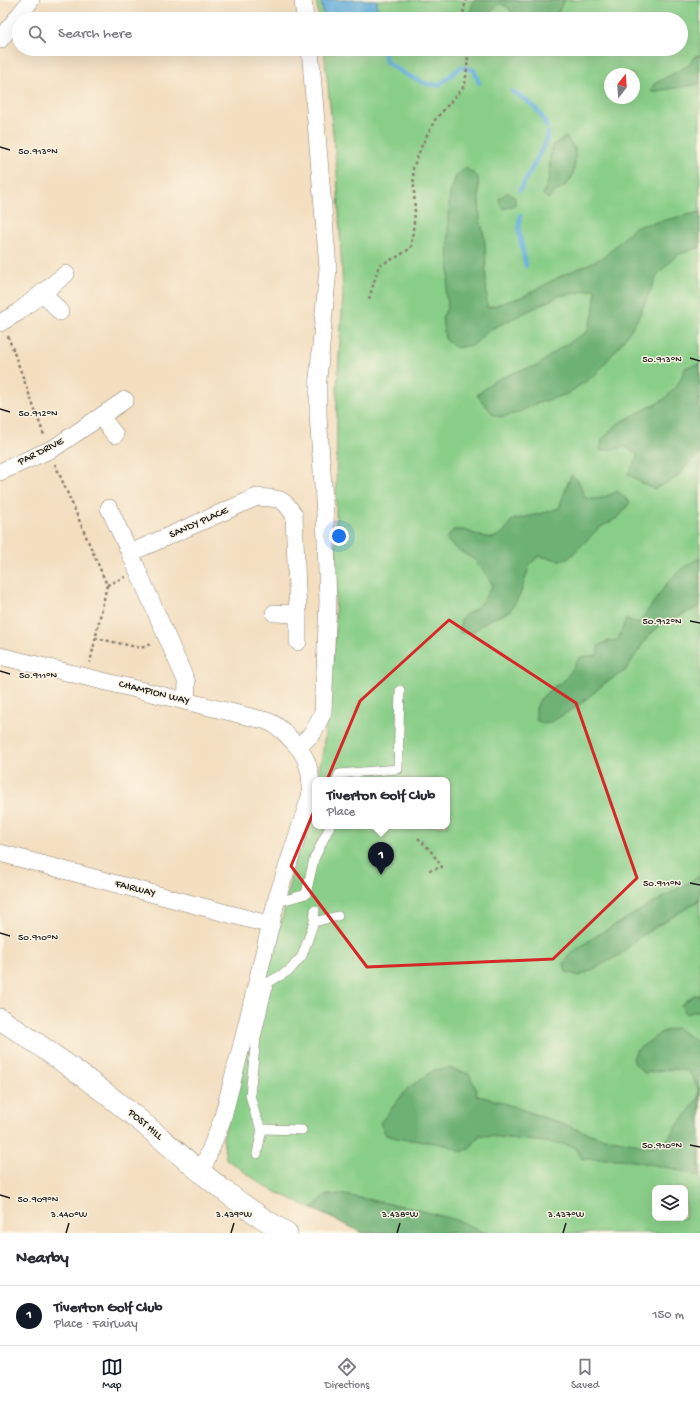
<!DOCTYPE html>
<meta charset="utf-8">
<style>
:root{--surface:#fff;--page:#f7f7f7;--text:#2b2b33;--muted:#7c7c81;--line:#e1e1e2;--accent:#111827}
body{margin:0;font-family:"Gochi Hand",sans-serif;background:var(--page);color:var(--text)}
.controls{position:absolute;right:12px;bottom:12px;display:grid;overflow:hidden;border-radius:8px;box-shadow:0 4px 16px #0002}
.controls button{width:36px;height:36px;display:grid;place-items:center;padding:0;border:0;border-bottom:1px solid var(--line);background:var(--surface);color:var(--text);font:20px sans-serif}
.compass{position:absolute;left:604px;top:68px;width:36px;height:36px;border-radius:50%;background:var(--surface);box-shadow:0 4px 16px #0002;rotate:17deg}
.you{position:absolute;left:339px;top:536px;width:14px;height:14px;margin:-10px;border:3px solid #fff;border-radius:50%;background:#1a73e8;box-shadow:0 0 0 6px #1a73e833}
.badge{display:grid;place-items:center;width:26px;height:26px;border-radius:50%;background:var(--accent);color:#fff;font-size:13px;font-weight:700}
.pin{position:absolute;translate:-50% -33px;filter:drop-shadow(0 1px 2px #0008)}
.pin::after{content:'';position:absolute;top:21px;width:14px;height:12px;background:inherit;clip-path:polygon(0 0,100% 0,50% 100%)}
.popup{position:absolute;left:312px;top:777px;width:138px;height:52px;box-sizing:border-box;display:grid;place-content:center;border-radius:8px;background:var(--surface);filter:drop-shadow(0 1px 3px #0005);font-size:13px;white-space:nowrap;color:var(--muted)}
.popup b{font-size:15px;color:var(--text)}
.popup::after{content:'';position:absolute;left:50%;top:100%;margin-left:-8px;border:8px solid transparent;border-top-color:var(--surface)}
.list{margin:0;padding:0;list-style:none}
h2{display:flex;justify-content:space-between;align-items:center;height:52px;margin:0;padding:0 16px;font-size:17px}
h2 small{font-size:13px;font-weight:400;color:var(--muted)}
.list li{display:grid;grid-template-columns:26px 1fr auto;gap:12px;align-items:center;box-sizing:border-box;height:60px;padding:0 16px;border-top:1px solid var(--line)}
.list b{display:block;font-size:15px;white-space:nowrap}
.list p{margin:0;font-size:13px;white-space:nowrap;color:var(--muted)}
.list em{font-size:13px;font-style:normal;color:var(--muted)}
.icon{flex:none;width:22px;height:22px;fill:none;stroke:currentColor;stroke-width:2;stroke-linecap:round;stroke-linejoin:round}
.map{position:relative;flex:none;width:700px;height:1233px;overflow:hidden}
.search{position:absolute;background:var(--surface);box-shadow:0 4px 16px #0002;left:12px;right:12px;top:12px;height:44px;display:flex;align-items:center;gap:10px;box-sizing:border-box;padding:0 14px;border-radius:22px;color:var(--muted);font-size:15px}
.sheet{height:112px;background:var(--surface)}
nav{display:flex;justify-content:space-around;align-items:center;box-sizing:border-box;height:56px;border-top:1px solid var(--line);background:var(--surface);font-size:11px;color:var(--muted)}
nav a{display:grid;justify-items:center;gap:2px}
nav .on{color:var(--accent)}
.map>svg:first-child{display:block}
</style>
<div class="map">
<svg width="700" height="1233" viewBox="0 0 700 1233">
<rect width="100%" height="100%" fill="#fcf5e5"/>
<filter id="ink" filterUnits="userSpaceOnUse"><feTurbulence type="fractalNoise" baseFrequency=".025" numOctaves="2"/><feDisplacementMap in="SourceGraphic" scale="8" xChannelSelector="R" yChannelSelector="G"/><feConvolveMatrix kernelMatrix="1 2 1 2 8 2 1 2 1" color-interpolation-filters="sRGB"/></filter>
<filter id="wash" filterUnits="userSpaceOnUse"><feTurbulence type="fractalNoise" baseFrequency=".012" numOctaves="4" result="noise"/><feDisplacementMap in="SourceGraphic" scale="16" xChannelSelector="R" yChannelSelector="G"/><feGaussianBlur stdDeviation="0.9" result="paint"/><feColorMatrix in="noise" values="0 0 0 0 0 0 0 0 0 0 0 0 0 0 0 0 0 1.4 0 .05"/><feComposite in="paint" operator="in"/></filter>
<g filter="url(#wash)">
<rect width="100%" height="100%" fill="#f3dec0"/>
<!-- green -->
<path fill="#89ce88" stroke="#527552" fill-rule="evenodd" d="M316,0H700V1233H363L266,1187L226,1159L223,1138L284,911L297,843L315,791V826H447V780H317L323,750L335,639L337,387L343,295L337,172L324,49H681V19H319ZM610,74H634V98H610ZM655,1188H685V1218H655Z"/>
<!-- forest -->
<g fill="#6eb174" stroke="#456648">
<polygon points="474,0 566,0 563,2 555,19 510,19 511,10 500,3 485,19 468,19"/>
<polygon points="700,55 700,84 651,92 654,84 689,65 695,56"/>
<path d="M566,137L575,149C575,161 576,177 566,185C557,192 556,189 549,199L543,194L549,179L550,157L552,145Z"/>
<polygon points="466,168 478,177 480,219 485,240 487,308 522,297 561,276 604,257 635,227 700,212 700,247 677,255 658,274 637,320 620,345 595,375 567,394 535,404 517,413 500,417 494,415 477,395 494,381 521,370 537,366 560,348 587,332 593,315 596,289 559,296 491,329 473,345 456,348 445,339 442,318 447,308 448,302 445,294 449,277 448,215 450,193 456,176"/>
<polygon points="508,192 515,198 515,205 504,209 500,204 499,199"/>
<polygon points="700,364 700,453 691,461 676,478 654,489 645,485 628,474 638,455 626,447 600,451 602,439 619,423 663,400 677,386 686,367"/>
<path d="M571,475L578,480L585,498C598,501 605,497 617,491L630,502L619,517L599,528L568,559L559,560L539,556L530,564L520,595L509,612L489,620L471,633H460C458,609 471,617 480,604C485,598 488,591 493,585L480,566L472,558L456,549L446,539L453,530H464L480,536L493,538L503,533L512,520L544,513L559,508Z"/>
<polygon points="700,558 700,605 697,608 662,624 648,636 625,671 605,683 579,705 553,721 544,724 536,720 536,709 540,699 551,689 565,680 580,657 597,655 599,645 609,641 618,640 626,619 639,623 668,582 681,569"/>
<polygon points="700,876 700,900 641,936 618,956 580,976 566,972 564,963 570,954 596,936"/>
<polygon points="694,995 700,995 700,1010 686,1014 681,1005"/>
<path d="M676,1028L700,1043V1176L674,1169L622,1159H582L575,1147L563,1144L480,1135L469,1149L462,1152C438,1138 412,1144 386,1135L380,1123L407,1089L434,1070L448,1068L469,1074L477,1091L476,1095L501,1102L599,1137L629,1142L646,1147L665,1142L698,1099L699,1091L692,1076L687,1071L673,1069L644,1073L635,1064L633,1058L637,1050L662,1032Z"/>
<polygon points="340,1194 407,1207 457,1220 486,1233 363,1233 312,1208 326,1195"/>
</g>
<!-- water -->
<polygon fill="#65afdd" stroke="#40667c" points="321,0 377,0 377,19 324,19"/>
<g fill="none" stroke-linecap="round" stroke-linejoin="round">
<!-- stream -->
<g stroke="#65afdd" stroke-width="4.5">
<polyline points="384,49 386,62 405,74 427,84 439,85 461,67 474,70 479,83"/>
<path d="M512,91C529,102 539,107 547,127"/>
<polyline points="520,190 546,142 548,133"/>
<polyline points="520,215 519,232 526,266"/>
</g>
</g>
</g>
<g filter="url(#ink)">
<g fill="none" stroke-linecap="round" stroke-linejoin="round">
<!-- service casing -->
<g stroke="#887d6e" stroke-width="10">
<g id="service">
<polyline points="337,780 339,774 398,769 400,690"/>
<polyline points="277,898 285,900 306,894 314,859 330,826"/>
<polyline points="315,910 314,922 338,916"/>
<polyline points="262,1129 302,1130"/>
<polyline points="257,1154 262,1129 256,1117 250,1095 256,1038 269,982 290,970 302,956 314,922"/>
</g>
</g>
<!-- minor casing -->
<g stroke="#887d6e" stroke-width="18">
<g id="minor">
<polyline points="303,0 305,19"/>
<polyline points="0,40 31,0"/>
<polyline points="43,292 60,312"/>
<polyline points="0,323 17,313 66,274"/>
<polyline points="101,417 115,435"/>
<polyline points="0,472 54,448 125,400"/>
<polyline points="109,508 130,553"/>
<polyline points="274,613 298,614"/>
<path d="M0,656L267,721C280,726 288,736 298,747"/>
<path d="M186,701L187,683L130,553L257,497C279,499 282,496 294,515L298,614V642"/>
<polyline points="0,853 271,925"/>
<path d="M199,1171L205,1163L222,1120L243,1040L277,898L310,797C312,778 310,762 298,747L313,733L323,712L328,602L325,514L318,415V379L328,268L310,49"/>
</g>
</g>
<!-- tertiary casing -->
<g stroke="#887d6e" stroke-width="22">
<path id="tertiary" d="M0,1019C48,1050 94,1083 138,1119C186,1159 232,1202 287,1233"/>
</g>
<!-- path -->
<g stroke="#887d6e" stroke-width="2.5" stroke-dasharray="3 3" stroke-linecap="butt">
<polyline points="462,19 466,0"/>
<polyline points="369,299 379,265 397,257 411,248 415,213 413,168 422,145 435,120 465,85 468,60 465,49"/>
<polyline points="8,336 44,435"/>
<polyline points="55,464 107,585 90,663"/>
<polyline points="107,585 125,577"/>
<polyline points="95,638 141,648 153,643"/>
<polyline points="418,838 430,850 442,867 427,871"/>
</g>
<!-- service -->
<use href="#service" stroke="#fff" stroke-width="9"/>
<!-- minor -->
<use href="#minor" stroke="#fff" stroke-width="17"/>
<!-- tertiary -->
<use href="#tertiary" stroke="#fff" stroke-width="21"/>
</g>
</g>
<!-- marked area -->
<path fill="none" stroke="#d62828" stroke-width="3" stroke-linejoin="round" d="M449,620L576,703L637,878L553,959L367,967L291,866L360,701Z"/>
<!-- ticks -->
<path fill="none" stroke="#1c1c1c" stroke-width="1.5" d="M0,147L10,150M690,358L700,361M0,409L10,412M690,621L700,623M0,671L10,674M690,883L700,885M0,933L10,936M690,1145L700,1147M0,1195L10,1198M66,1233L69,1223M231,1233L234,1223M397,1233L400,1223M563,1233L566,1223"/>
<g text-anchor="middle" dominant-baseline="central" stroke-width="3" stroke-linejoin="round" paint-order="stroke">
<!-- street labels -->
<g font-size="11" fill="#1c1c1c" stroke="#fcf5e5">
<text transform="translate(41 452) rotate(-27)">PAR DRIVE</text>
<text transform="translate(199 523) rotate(-24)">SANDY PLACE</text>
<text transform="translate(154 693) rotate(14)">CHAMPION WAY</text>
<text transform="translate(135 889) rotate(14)">FAIRWAY</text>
<text transform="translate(145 1125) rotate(40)">POST HILL</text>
</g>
</g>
<g font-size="10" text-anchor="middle" fill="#1c1c1c" stroke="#fcf5e5" stroke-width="3" stroke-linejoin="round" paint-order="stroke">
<text x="38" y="154">50.913°N</text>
<text x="662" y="362">50.913°N</text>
<text x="38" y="416">50.912°N</text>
<text x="662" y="624">50.912°N</text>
<text x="38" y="678">50.911°N</text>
<text x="662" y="886">50.911°N</text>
<text x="38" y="940">50.910°N</text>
<text x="662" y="1148">50.910°N</text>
<text x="38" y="1202">50.909°N</text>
<text x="69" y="1217">3.440°W</text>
<text x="234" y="1217">3.439°W</text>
<text x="400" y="1217">3.438°W</text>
<text x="566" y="1217">3.437°W</text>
</g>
</svg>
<div class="controls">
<button><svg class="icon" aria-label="layers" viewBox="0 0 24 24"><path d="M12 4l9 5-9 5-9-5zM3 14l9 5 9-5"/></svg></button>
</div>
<svg class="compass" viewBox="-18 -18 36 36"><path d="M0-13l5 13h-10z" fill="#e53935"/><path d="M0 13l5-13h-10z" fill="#7c7c81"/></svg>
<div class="you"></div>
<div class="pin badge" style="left:381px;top:875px">1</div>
<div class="popup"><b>Tiverton Golf Club</b>Place</div>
<div class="search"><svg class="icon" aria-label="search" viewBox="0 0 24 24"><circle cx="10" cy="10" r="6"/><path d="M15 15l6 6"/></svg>Search here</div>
</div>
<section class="sheet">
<h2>Nearby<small></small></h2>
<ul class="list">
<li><span class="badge">1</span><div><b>Tiverton Golf Club</b><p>Place · Fairway</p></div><em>150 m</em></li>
</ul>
</section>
<nav>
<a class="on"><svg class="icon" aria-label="map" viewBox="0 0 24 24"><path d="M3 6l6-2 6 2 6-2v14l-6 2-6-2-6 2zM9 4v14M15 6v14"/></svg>Map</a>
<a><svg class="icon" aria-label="directions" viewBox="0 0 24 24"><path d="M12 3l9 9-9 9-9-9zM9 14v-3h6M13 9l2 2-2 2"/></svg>Directions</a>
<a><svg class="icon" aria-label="saved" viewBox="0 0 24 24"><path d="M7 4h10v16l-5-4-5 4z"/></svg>Saved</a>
</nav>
